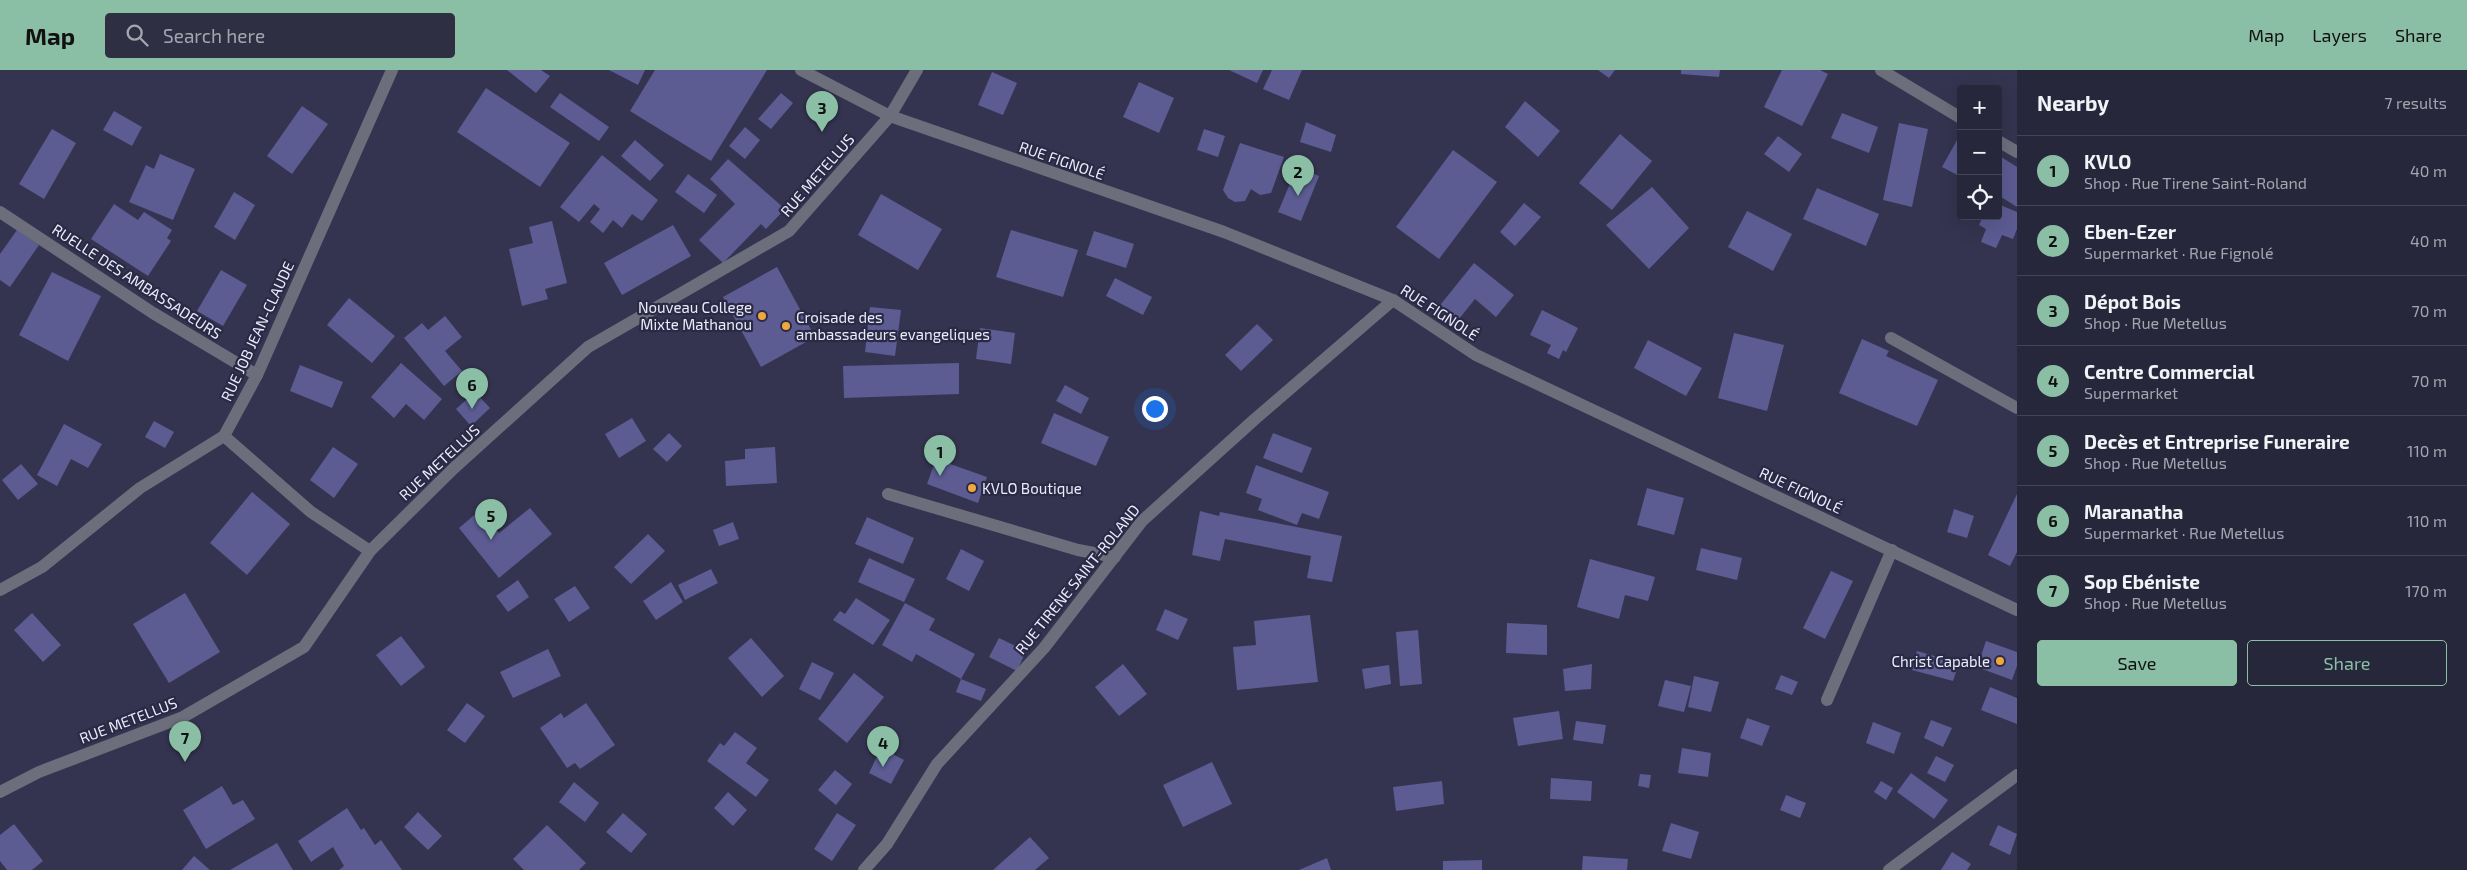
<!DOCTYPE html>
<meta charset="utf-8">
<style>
:root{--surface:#27273c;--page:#2f2f43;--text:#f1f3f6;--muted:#a4a5af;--line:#434456;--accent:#8abfa5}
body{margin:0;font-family:"Exo 2",sans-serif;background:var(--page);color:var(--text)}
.controls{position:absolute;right:15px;top:15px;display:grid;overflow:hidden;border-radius:5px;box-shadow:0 5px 20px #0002}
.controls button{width:45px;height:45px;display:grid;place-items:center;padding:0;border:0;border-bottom:1px solid var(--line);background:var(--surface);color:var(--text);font:25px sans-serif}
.you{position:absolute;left:1154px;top:338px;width:18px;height:18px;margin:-12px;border:4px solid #fff;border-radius:50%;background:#1a73e8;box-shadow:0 0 0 8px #1a73e833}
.badge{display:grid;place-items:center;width:32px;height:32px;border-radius:50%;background:var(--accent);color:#111;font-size:16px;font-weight:700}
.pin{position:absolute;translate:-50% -41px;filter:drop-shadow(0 1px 2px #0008)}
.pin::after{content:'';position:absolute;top:26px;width:18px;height:15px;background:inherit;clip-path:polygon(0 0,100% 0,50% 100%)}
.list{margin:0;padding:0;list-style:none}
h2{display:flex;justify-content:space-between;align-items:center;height:65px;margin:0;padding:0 20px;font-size:21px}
h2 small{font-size:16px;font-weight:400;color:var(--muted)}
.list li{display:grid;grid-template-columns:32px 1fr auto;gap:15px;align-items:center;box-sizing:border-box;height:70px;padding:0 20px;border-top:1px solid var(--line)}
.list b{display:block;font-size:19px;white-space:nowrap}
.list p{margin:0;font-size:16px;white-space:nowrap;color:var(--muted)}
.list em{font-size:16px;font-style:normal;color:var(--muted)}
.actions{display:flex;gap:10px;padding:15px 20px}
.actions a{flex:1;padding:11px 0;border:1px solid var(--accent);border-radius:5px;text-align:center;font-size:18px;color:var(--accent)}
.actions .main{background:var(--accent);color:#111}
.icon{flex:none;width:28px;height:28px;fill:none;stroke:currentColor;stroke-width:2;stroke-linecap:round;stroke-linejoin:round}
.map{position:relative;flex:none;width:2017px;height:800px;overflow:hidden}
header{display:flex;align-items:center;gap:30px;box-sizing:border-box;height:70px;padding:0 25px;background:var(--accent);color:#111}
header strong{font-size:24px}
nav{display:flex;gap:28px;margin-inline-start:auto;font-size:18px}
.search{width:350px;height:45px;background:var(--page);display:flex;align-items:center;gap:12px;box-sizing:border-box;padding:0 18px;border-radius:5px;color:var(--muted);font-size:19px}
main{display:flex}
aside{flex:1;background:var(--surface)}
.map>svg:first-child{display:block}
</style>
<header>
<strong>Map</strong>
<div class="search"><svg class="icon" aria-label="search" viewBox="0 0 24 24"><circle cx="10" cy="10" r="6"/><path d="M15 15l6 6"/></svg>Search here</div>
<nav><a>Map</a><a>Layers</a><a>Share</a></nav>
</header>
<main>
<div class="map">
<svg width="2017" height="800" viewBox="0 0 2017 800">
<rect width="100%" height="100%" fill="#343450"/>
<!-- building -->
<g fill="#5c5b92">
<polygon points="507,0 541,0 550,6 536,23"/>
<polygon points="609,0 645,0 638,15"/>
<polygon points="655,0 767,0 711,91 630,41"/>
<polygon points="1229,0 1263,0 1257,13"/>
<polygon points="1272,0 1302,0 1289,30 1263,19"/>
<polygon points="1598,0 1615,0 1609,8"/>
<polygon points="1681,0 1720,0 1719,7 1681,4"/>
<polygon points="1782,0 1820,0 1828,4 1802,56 1764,37"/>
<polygon points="992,2 1017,13 1003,45 978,35"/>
<polygon points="1139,12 1174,28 1159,63 1123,47"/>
<polygon points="486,18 570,73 540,117 457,62"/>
<polygon points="560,23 609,57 599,71 550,37"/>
<polygon points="781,23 793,33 771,59 758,49"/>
<polygon points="1525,31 1560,61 1538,87 1505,57"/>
<polygon points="302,36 328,54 292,104 267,86"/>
<polygon points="114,41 142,57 132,76 103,60"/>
<polygon points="1842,43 1878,57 1869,83 1831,68"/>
<polygon points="1306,52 1336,65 1331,82 1300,72"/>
<polygon points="1899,53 1928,59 1912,137 1883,130"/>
<polygon points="745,57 760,70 745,89 729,76"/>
<polygon points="52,59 76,73 44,129 19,114"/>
<polygon points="1204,59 1225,66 1218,87 1197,80"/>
<polygon points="1961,63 1961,107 1942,97"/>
<polygon points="1620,64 1652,91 1612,140 1579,113"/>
<polygon points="1778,66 1802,84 1789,102 1764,84"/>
<polygon points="635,70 664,95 650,111 621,86"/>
<polygon points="1240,73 1284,87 1271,123 1260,125 1251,119 1245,131 1235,132 1228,128 1223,120"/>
<polygon points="1453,80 1497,112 1439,189 1396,157"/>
<polygon points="160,84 195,99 173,150 129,132 146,95 154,99"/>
<polygon points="602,85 658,130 642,151 632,144 622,158 613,150 603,163 590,152 600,139 594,134 579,152 560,137"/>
<polygon points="1998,85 2017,97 2017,137 1998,125"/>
<polygon points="728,89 785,139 766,159 761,154 723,193 699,170 735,134 710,109"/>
<polygon points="1297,97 1319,106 1301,151 1278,142"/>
<polygon points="688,104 717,125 704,143 675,122"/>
<polygon points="1652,117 1689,158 1649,199 1606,155"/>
<polygon points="1817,118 1879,144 1866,176 1803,149"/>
<polygon points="234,122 255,135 235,170 214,157"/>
<polygon points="881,124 942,159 918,200 858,165"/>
<polygon points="1524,133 1541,147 1515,176 1500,162"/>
<polygon points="114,134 138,150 144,142 172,160 167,168 171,171 148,206 91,169"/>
<polygon points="1998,134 2017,142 2017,159 2013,169 2002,165 1996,178 1981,172 1986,159 1979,155 1983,146 1998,146"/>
<polygon points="1747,141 1792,164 1773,201 1728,177"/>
<polygon points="552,151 567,213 545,219 548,229 522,236 509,179 533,173 529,157"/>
<polygon points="673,155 691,186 622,225 604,193"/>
<polygon points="17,160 39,175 10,217 0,210 0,184"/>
<polygon points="1011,160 1078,180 1063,227 996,207"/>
<polygon points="1094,161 1134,174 1126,198 1086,185"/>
<polygon points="1474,193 1514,225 1496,247 1475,229 1455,254 1437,239"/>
<polygon points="777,197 815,267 761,297 723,227"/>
<polygon points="221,200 247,215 223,256 197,241"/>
<polygon points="52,202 101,226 68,291 19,265"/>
<polygon points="1115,208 1152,227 1143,245 1106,226"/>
<polygon points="349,228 395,266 372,293 327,255"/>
<polygon points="870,237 901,240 895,286 865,282"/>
<polygon points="1542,240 1578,258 1566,282 1563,280 1559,289 1547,283 1551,275 1530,265"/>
<polygon points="445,246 462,267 445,281 462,301 444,316 404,268 422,253 428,260"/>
<polygon points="1257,254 1273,270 1241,301 1225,285"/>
<polygon points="980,258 1015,263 1011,294 976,289"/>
<polygon points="1734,263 1784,275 1767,341 1718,328"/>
<polygon points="1862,269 1889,281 1886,286 1938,310 1917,356 1839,323"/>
<polygon points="1648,270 1702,298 1686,326 1634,298"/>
<polygon points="401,293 442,329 424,350 406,334 394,348 371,327"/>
<polygon points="959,293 959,324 844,328 843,296"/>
<polygon points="300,295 343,312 332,338 290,321"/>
<polygon points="1065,315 1089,328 1081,344 1056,331"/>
<polygon points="475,322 490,338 471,356 456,339"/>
<polygon points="1054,343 1109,367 1096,396 1041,373"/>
<polygon points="632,348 646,371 619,388 605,364"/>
<polygon points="154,351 174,362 165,378 145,367"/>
<polygon points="64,354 102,374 88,398 71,389 57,416 37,405"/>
<polygon points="669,363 682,376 667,392 653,379"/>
<polygon points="1273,363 1312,378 1302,403 1263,388"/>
<polygon points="333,377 358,394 334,428 310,410"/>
<polygon points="775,377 777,413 726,416 725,391 745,389 745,379"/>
<polygon points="936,389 987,407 978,433 927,414"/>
<polygon points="21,394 38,414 18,430 2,410"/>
<polygon points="1256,395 1329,422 1319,449 1302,443 1297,455 1258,440 1262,429 1246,423"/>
<polygon points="1647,418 1684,428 1674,465 1637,455"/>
<polygon points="252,422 290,454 247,505 210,473"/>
<polygon points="2017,424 2017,482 2010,496 1988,485"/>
<polygon points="530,438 552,464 499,508 459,458 480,440 499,463"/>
<polygon points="1954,439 1974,446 1967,468 1947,462"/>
<polygon points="1200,441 1219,446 1220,442 1342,466 1332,512 1307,508 1311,486 1225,469 1220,491 1192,485"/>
<polygon points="867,447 914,468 903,494 855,474"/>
<polygon points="733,452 739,469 719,476 713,460"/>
<polygon points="648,464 665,481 631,514 614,497"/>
<polygon points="1701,478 1742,488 1737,510 1696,500"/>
<polygon points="961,479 984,491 969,521 946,509"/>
<polygon points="869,488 915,509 904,532 858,512"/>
<polygon points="1590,489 1655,507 1648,531 1625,525 1619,549 1577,537"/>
<polygon points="711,499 718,513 685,530 678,515"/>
<polygon points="1831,501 1853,511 1825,569 1803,558"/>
<polygon points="518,510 529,527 508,542 496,526"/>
<polygon points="671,512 683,532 656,550 643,531"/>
<polygon points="575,516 590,538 569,552 554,529"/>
<polygon points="185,523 220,582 169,613 133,554"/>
<polygon points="856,528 890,550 873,575 833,550 840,541 845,544"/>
<polygon points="905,533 935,549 929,560 975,584 961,609 916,584 912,592 882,575"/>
<polygon points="1165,539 1188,549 1178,570 1156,560"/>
<polygon points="32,543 61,575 43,592 14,560"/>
<polygon points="1310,545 1318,612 1237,620 1233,577 1256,575 1254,551"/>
<polygon points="1507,553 1547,555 1547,585 1506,583"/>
<polygon points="1418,560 1422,614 1400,616 1396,562"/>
<polygon points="401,566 425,597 401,616 376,585"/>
<polygon points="751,568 784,606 762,627 728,588"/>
<polygon points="999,568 1026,581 1017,601 989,587"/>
<polygon points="1986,571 2017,582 2017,596 2012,610 1977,597"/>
<polygon points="548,579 561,606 513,628 500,602"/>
<polygon points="1917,581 1959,593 1953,611 1912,600"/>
<polygon points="812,592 834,603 820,630 799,619"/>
<polygon points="1123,594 1147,624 1119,646 1095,617"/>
<polygon points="1592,594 1591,619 1565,621 1563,599"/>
<polygon points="1389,595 1391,614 1365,619 1362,599"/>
<polygon points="854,603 884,627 847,673 818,649"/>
<polygon points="1781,605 1798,612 1792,625 1775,619"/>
<polygon points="1694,606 1719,612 1711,642 1688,637"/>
<polygon points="961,609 986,619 981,631 956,622"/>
<polygon points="1665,610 1691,616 1684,642 1658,636"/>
<polygon points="1990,617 2017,628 2017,654 1981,640"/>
<polygon points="467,633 485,646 465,673 447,660"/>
<polygon points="586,633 615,675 580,699 575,693 567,698 540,658 561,643 564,648"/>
<polygon points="1559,641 1563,669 1518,676 1513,648"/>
<polygon points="1747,648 1770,656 1762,676 1740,668"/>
<polygon points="1931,650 1952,658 1943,677 1924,668"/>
<polygon points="1576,651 1606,655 1603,674 1573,670"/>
<polygon points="1873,652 1901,663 1894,684 1866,673"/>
<polygon points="735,662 757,678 746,693 769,710 756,727 707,691 720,673 724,676"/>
<polygon points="881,678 904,690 891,714 869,703"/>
<polygon points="1682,678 1711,683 1708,707 1678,703"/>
<polygon points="1936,686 1954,695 1945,712 1927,703"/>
<polygon points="1212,692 1232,734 1183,757 1163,715"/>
<polygon points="835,700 852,714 836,735 818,720"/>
<polygon points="1911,703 1948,730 1934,749 1897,722"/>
<polygon points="1640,704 1651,705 1649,718 1638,716"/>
<polygon points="1551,708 1592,711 1591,731 1550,729"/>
<polygon points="1442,711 1444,734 1396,741 1393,717"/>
<polygon points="1881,711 1893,718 1886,730 1874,722"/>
<polygon points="574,712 599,733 585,752 559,732"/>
<polygon points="222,716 233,735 243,730 255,749 206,779 183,740"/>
<polygon points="728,722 747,740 733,756 714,738"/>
<polygon points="1786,725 1806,733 1800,748 1780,740"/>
<polygon points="347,738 361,760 364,758 375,775 381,770 402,800 339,800 344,796 333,777 311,792 298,771"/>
<polygon points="418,742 442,766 428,780 404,757"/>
<polygon points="623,743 647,764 631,783 606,762"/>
<polygon points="837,743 856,755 832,791 814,779"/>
<polygon points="1671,753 1699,762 1691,789 1662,781"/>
<polygon points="14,754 43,791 32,800 7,800 0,791 0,765"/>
<polygon points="547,755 586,793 579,800 524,800 513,789"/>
<polygon points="1998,755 2017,764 2010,785 1989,775"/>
<polygon points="1030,767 1049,788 1035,800 993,800"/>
<polygon points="277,773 293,800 230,800"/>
<polygon points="1952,782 1971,794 1967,800 1941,800"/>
<polygon points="194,786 210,800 182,800"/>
<polygon points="1583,786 1628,789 1627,800 1582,800"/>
<polygon points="1327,788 1331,800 1299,800"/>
<polygon points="1482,790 1482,800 1443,800 1443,791"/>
</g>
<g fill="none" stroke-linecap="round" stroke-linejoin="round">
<!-- minor -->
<g stroke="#6d6e7c" stroke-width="12">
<polyline points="801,0 890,46 1224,162 1393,230 1476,285 2017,540"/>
<polyline points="1881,0 1961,48"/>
<polyline points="1998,71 2017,82"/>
<polyline points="0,142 153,243 257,305"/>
<polyline points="1891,268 2017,338"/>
<polyline points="888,424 1078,480 1115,487"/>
<polyline points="370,481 311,442 224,366 257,305 392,0"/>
<polyline points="0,520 42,497 140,418 224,366"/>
<polyline points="1827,630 1892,480"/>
<polyline points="0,722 39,702 183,647 304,577 370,481 453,399 588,277 789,161 890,46 917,0"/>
<polyline points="864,800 887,774 937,694 1044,578 1142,451 1255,349 1393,230"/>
<polyline points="1889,800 2017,705"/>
</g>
</g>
<!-- markers -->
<g fill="#eea83c" stroke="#2a2a45" stroke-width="2">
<circle cx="762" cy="246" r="5"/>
<circle cx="786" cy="256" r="5"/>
<circle cx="972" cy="418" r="5"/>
<circle cx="2000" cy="591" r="5"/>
</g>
<g text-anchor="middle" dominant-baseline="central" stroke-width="4.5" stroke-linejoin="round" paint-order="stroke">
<!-- street labels -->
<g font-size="15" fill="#eaebfd" stroke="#2a2a45">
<text transform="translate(1062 90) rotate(19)">RUE FIGNOLÉ</text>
<text transform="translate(817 105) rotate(-49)">RUE METELLUS</text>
<text transform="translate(137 211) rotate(33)">RUELLE DES AMBASSADEURS</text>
<text transform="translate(1440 242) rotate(33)">RUE FIGNOLÉ</text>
<text transform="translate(257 261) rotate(-65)">RUE JOB JEAN-CLAUDE</text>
<text transform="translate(439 392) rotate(-43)">RUE METELLUS</text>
<text transform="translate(1801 420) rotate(25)">RUE FIGNOLÉ</text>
<text transform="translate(1077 509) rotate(-51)">RUE TIRENE SAINT-ROLAND</text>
<text transform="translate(128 650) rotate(-21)">RUE METELLUS</text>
</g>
<!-- poi labels -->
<g font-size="15" fill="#eaebfd" stroke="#2a2a45" text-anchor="end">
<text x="752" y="237">Nouveau College<tspan x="752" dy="17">Mixte Mathanou</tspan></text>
<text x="796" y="247" text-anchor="start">Croisade des<tspan x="796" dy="17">ambassadeurs evangeliques</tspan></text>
<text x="982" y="418" text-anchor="start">KVLO Boutique</text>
<text x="1990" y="591">Christ Capable</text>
</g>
</g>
</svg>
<div class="controls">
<button>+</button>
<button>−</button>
<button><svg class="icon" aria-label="locate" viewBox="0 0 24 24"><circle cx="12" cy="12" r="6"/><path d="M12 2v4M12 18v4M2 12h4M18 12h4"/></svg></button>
</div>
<div class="you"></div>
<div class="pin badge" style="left:940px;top:406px">1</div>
<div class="pin badge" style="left:1298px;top:126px">2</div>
<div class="pin badge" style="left:822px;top:62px">3</div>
<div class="pin badge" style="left:883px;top:697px">4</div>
<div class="pin badge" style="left:491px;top:470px">5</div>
<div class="pin badge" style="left:472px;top:339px">6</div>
<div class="pin badge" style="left:185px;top:692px">7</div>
</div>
<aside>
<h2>Nearby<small>7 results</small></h2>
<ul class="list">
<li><span class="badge">1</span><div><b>KVLO</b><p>Shop · Rue Tirene Saint-Roland</p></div><em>40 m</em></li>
<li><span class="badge">2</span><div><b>Eben-Ezer</b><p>Supermarket · Rue Fignolé</p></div><em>40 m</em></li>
<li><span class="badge">3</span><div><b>Dépot Bois</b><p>Shop · Rue Metellus</p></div><em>70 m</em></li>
<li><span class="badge">4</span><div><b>Centre Commercial</b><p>Supermarket</p></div><em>70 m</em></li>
<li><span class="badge">5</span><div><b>Decès et Entreprise Funeraire</b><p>Shop · Rue Metellus</p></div><em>110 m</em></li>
<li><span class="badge">6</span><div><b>Maranatha</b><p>Supermarket · Rue Metellus</p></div><em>110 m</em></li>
<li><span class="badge">7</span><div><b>Sop Ebéniste</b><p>Shop · Rue Metellus</p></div><em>170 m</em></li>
</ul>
<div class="actions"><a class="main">Save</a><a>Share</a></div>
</aside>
</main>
